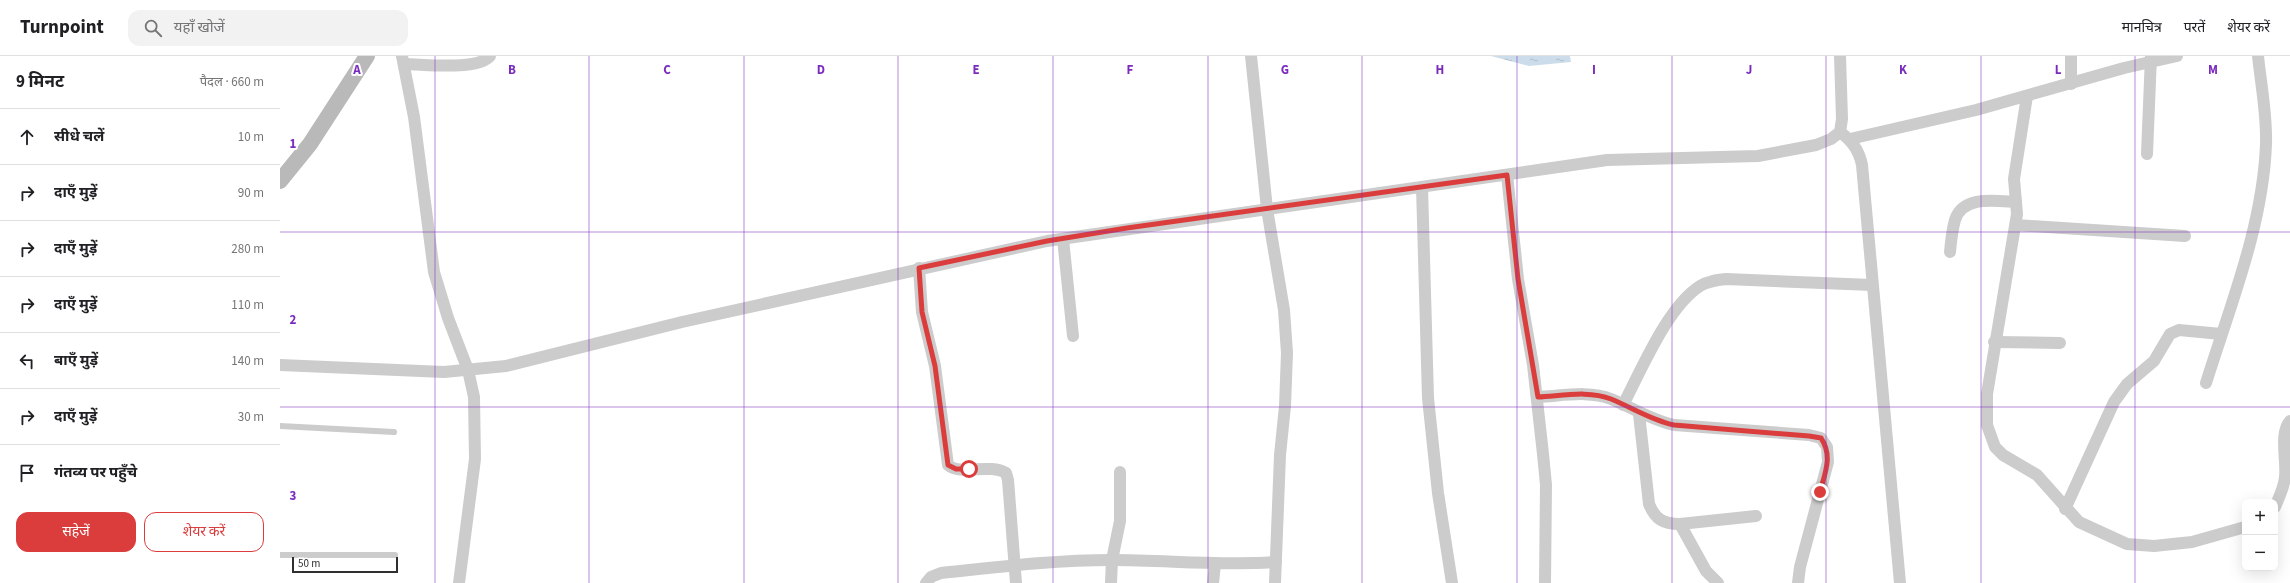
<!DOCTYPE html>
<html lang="hi">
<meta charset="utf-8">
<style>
:root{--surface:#fff;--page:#f2f2f2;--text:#202124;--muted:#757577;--line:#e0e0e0;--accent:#db3d3d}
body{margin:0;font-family:"Source Sans 3","Noto Sans Devanagari",sans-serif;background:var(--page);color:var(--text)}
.controls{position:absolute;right:12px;bottom:12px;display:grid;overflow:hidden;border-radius:8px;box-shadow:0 4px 16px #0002}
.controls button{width:36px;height:36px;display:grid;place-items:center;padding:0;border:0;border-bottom:1px solid var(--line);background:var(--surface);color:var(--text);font:20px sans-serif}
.scale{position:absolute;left:12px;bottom:10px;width:106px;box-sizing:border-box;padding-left:4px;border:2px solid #2f2f2f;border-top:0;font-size:11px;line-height:14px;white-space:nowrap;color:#2f2f2f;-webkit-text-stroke:3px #fff;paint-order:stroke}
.stop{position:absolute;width:12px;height:12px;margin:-9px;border:3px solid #db3d3d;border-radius:50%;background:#fff}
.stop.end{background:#db3d3d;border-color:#fff;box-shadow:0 1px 4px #0008}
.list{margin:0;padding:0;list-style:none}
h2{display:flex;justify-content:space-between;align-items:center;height:52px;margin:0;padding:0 16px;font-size:17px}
h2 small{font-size:13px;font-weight:400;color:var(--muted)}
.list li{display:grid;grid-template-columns:26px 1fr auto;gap:12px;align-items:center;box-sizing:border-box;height:56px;padding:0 16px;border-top:1px solid var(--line)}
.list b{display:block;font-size:15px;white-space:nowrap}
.list em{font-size:13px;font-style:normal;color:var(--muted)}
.actions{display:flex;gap:8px;padding:12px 16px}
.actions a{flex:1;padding:9px 0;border:1px solid var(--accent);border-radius:12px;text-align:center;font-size:14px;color:var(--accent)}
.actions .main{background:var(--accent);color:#fff}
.icon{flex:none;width:22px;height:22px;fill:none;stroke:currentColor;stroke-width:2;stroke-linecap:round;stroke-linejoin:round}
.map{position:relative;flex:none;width:2010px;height:527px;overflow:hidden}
header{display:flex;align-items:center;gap:24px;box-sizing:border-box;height:56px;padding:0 20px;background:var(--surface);border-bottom:1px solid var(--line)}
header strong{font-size:19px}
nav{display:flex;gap:22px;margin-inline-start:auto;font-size:14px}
.search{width:280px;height:36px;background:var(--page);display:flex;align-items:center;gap:10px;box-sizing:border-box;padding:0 14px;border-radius:12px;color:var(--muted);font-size:15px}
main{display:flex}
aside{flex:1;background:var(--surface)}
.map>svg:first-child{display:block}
</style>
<header>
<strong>Turnpoint</strong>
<div class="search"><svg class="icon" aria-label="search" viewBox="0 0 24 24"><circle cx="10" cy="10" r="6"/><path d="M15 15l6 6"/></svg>यहाँ खोजें</div>
<nav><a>मानचित्र</a><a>परतें</a><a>शेयर करें</a></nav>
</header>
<main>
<aside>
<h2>9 मिनट<small>पैदल · 660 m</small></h2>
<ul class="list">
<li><svg class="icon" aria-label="ahead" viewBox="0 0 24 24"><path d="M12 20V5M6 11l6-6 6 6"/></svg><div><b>सीधे चलें</b></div><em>10 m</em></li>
<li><svg class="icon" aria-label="right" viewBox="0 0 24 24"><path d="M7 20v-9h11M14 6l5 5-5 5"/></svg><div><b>दाएँ मुड़ें</b></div><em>90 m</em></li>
<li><svg class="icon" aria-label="right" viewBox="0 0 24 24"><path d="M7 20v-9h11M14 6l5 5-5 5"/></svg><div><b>दाएँ मुड़ें</b></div><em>280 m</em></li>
<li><svg class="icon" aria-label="right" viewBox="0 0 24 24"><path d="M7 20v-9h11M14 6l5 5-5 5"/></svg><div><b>दाएँ मुड़ें</b></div><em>110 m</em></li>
<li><svg class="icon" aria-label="left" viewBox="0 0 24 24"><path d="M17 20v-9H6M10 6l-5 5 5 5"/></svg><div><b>बाएँ मुड़ें</b></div><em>140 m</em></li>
<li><svg class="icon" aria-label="right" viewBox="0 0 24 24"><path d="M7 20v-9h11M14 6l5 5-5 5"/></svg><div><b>दाएँ मुड़ें</b></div><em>30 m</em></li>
<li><svg class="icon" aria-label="arrive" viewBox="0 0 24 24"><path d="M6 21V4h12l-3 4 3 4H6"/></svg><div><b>गंतव्य पर पहुँचे</b></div></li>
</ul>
<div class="actions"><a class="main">सहेजें</a><a>शेयर करें</a></div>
</aside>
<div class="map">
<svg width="2010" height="527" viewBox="0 0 2010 527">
<defs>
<pattern id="water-ripples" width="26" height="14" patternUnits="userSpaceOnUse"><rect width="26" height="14" fill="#ccdcea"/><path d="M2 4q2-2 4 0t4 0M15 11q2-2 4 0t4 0" fill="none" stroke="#b0bdc9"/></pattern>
</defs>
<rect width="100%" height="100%" fill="#fff"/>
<!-- water -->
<polygon fill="url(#water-ripples)" points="1211,0 1290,0 1291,6 1249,10"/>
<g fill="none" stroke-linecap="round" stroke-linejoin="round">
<!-- lane -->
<g stroke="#ccc" stroke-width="6">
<polyline points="0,370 114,376"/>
<polyline points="0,499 115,499"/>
</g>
<!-- street -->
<g stroke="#ccc" stroke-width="12">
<polyline points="122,0 134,61 154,216 168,262 188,314 194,341 195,403 179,527"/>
<polyline points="971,0 987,153 1004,254 1007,297 1005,350 1000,399 995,527"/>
<path d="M124,8C144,8 197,15 210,0"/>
<polyline points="1791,28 1791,0"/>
<polyline points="1747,40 1734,123 1737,158 1707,338 1707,369 1715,391 1723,399 1757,419 1799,466 1847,488 1874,490 1912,486 1965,471"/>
<path d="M1560,76C1572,85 1579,94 1582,109L1620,527"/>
<polyline points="1570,83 1696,54 1844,12 1897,0"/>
<polyline points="1867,98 1871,0"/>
<polyline points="1227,119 1238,223 1253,309 1263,398 1266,429 1265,527"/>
<polyline points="1142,131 1148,342 1158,437 1172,527"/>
<polyline points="1736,169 1905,180"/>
<polyline points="783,183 793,280"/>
<path d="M1670,196C1671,185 1672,174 1675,164C1683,139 1716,145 1736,146"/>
<path d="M639,212L642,256L655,310L668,409C681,420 709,407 726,417L728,424L736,527"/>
<polyline points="1714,286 1780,287"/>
<polyline points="0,309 164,316 226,310 402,266 767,185 1327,104 1478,100 1536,89 1551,83 1560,76 1562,63 1560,0"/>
<path d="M1926,327C1950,250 1983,170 1986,88C1987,59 1981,29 1978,0"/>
<path d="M1258,341C1281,340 1309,334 1331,343C1353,352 1371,364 1394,369L1529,379L1541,382L1547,391L1548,406L1520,511L1518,527"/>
<path d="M1343,349C1361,315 1387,251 1420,230C1428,225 1437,224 1446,223L1592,229"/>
<path d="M1359,358L1369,448C1375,463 1383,468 1400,468L1476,460"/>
<path d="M1995,451C1999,441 2004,432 2005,421C2007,405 1999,377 2010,365"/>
<polyline points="1785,453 1834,346 1847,328 1874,305 1890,278 1899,274 1941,278"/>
<polyline points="1400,468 1426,515 1438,527"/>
<path d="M646,527L651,521L661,517C718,511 775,504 832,504C887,504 941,510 996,506"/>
<polyline points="831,527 832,504 840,465 840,416"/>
<polyline points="933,527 935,508"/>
</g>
<!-- secondary -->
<polyline stroke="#b9b9b9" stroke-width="16" points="0,125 30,88 87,0"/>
</g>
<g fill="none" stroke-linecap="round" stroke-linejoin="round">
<!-- route -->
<path stroke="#db3d3d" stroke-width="5" d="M689,413H676L668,409L655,310L642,256L639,212L767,185L847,172L1227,119L1238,223L1258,341C1281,340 1309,334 1331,343C1353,352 1371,364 1394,369L1529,380L1541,382C1553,400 1545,417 1540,436"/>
</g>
<!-- grid -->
<path fill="none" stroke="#7b2cbf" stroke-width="1" stroke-opacity="0.55" d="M155,0V527M309,0V527M464,0V527M618,0V527M773,0V527M928,0V527M1082,0V527M1237,0V527M1392,0V527M1546,0V527M1701,0V527M1855,0V527M0,176H2010M0,351H2010"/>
<g font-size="13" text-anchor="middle" font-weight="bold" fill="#7b2cbf" stroke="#fff" stroke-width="4" stroke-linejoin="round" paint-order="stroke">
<text x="77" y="18">A</text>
<text x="232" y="18">B</text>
<text x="387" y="18">C</text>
<text x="541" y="18">D</text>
<text x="696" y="18">E</text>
<text x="850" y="18">F</text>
<text x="1005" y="18">G</text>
<text x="1160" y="18">H</text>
<text x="1314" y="18">I</text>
<text x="1469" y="18">J</text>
<text x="1623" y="18">K</text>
<text x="1778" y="18">L</text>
<text x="1933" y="18">M</text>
<text x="13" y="92">1</text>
<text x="13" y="268">2</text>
<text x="13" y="444">3</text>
</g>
</svg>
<div class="controls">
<button>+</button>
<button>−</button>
</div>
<div class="scale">50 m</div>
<div class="stop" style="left:689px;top:413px"></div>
<div class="stop end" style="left:1540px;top:436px"></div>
</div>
</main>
